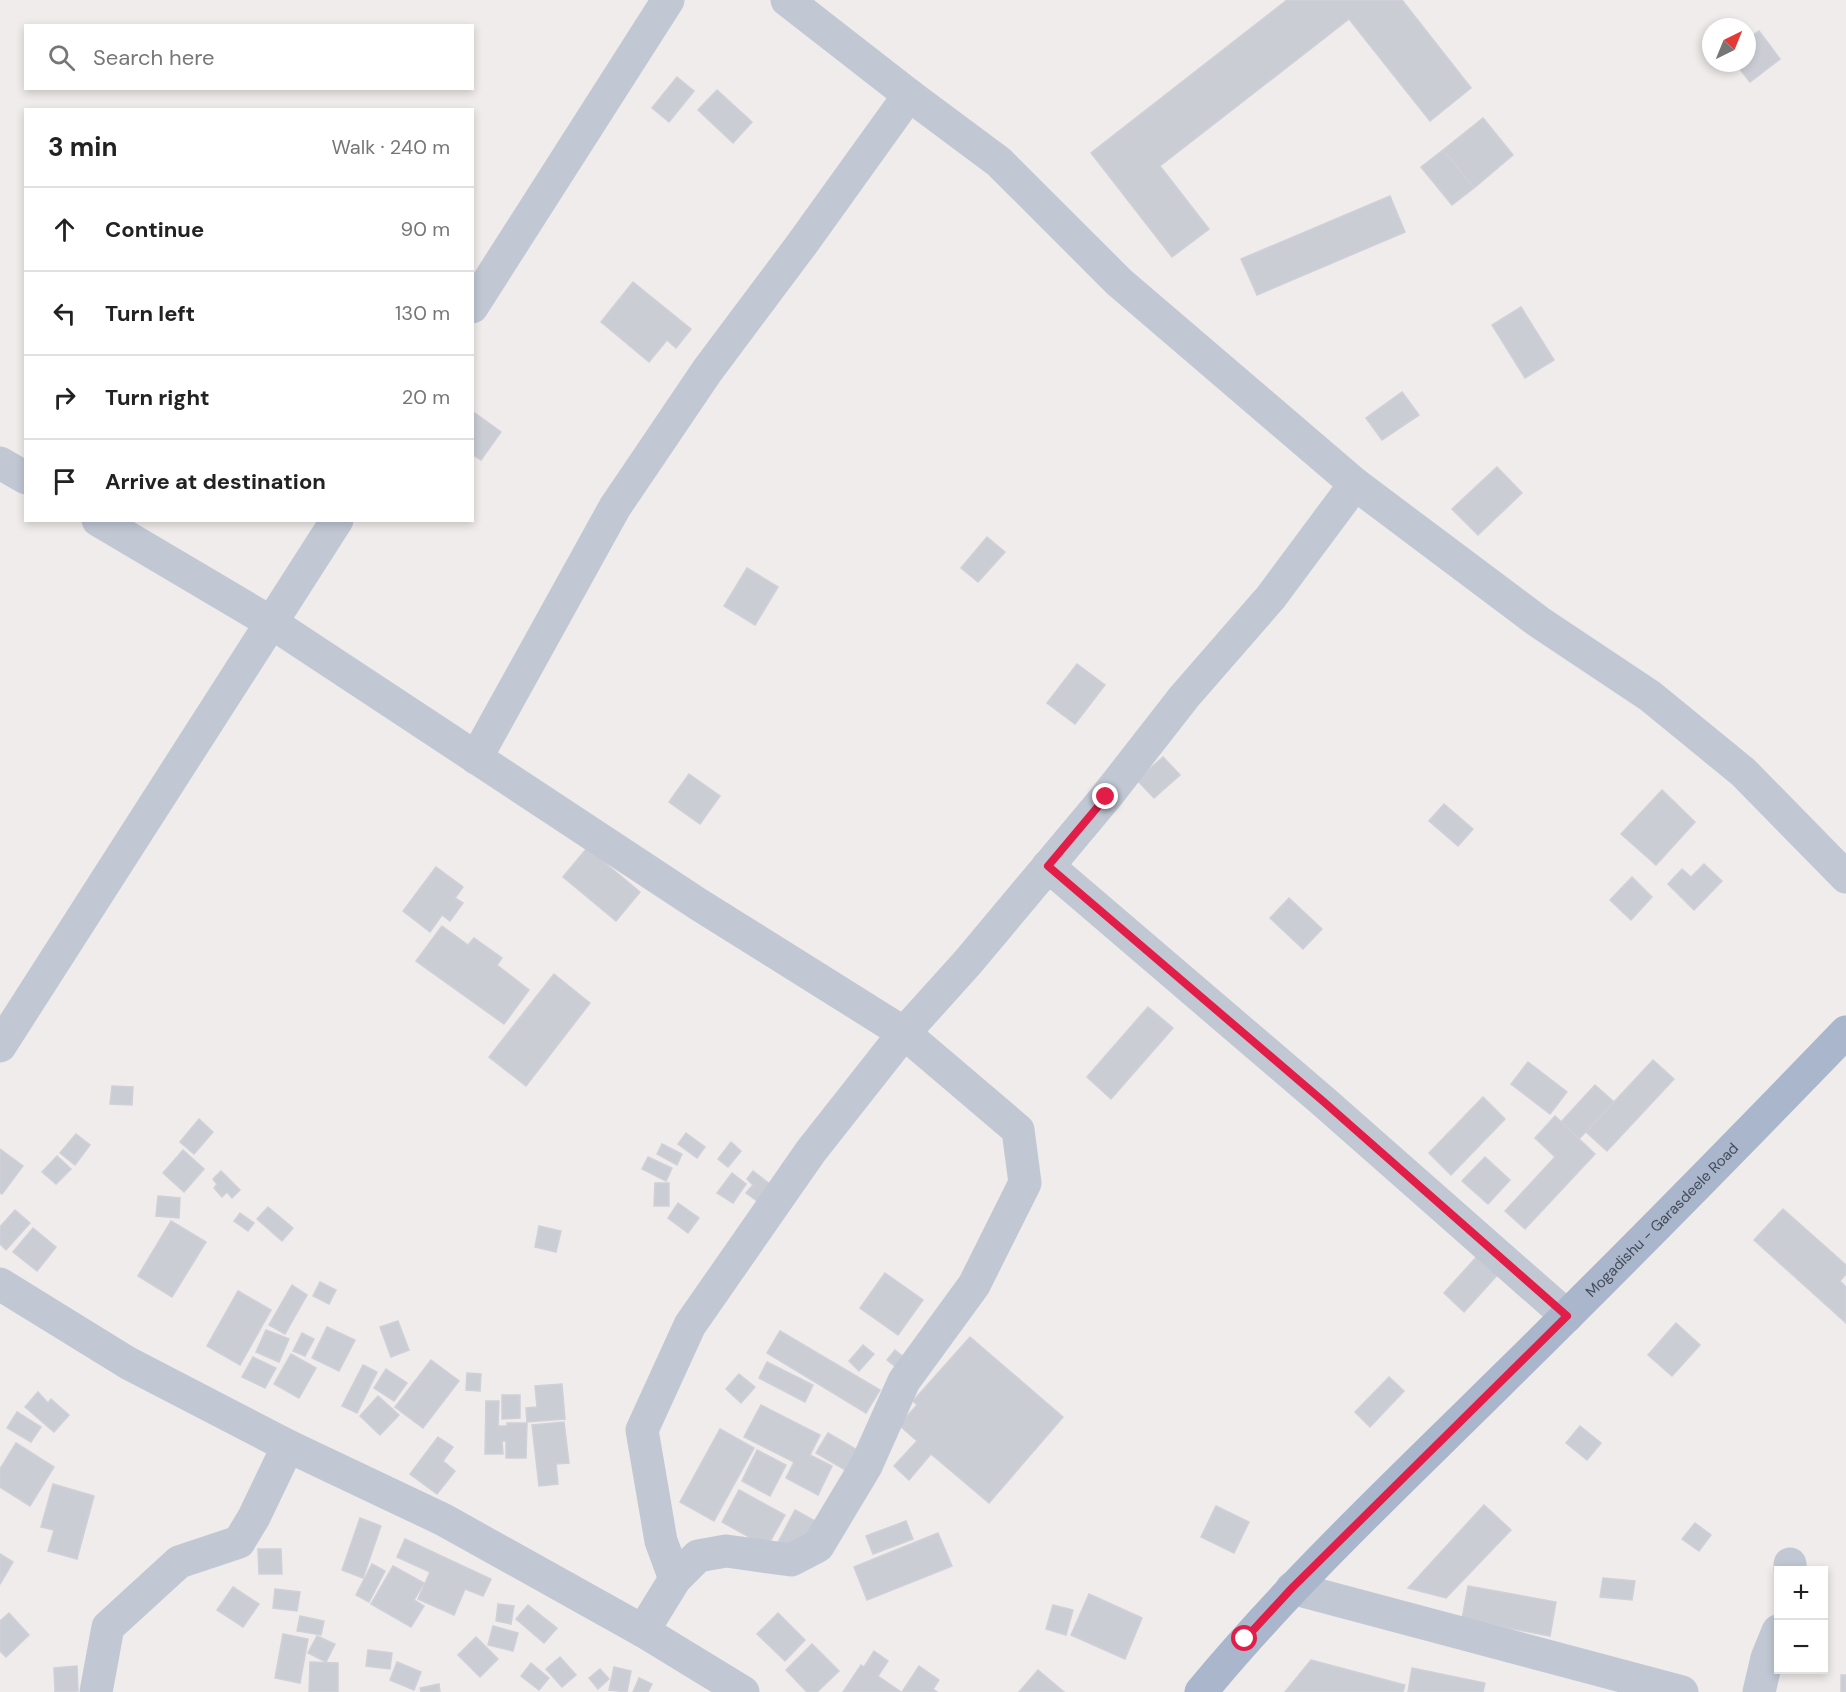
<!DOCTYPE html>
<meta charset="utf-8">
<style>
:root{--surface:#fff;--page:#f2f2f2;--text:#222;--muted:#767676;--line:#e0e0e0}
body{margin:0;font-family:"DM Sans",sans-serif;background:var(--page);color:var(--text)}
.controls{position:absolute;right:18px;bottom:18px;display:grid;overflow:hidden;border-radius:0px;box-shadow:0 3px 9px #0003}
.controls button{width:54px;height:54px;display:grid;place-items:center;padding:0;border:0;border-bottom:2px solid var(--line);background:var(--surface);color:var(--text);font:30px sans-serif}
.compass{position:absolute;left:1702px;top:18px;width:54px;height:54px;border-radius:50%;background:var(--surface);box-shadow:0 3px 9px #0003;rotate:43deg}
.stop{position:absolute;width:18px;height:18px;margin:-14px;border:4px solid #e11d48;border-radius:50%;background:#fff}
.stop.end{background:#e11d48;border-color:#fff;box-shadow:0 2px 6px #0008}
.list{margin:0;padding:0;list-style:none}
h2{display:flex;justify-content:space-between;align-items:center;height:78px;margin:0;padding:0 24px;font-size:26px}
h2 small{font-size:20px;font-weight:400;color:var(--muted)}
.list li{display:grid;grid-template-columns:39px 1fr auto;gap:18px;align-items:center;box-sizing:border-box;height:84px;padding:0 24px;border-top:2px solid var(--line)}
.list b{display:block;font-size:22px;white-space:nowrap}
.list em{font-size:20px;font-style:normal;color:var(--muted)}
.icon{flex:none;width:33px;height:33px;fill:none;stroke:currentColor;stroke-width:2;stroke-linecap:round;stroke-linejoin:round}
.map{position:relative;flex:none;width:1846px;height:1692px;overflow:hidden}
.search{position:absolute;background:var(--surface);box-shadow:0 3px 9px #0003;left:24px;top:24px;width:450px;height:66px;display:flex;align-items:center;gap:15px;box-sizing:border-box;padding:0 21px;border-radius:0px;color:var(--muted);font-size:22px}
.panel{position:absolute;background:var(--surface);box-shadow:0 3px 9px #0003;left:24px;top:108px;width:450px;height:414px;border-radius:0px}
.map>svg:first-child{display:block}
</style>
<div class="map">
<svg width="1846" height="1692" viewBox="0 0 1846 1692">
<rect width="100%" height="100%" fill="#efeceb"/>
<!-- building -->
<g fill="#cbcdd4" stroke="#cfd0d8" stroke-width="1.5">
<polygon points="1287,0 1402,0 1471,88 1430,121 1349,19 1160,166 1209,229 1172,257 1091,153"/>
<polygon points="1759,31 1780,59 1750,82 1735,63 1747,63 1747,39"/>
<polygon points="677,77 694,91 669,122 652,108"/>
<polygon points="717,90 752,122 733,143 698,110"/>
<polygon points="1483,118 1513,155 1474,188 1443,150"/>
<polygon points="1443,150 1474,188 1452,205 1421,167"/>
<polygon points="1390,196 1405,232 1257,295 1241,259"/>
<polygon points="633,282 691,329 676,348 667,340 649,362 601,322"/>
<polygon points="1521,307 1554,360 1525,378 1492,325"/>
<polygon points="1402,392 1419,415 1382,440 1366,418"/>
<polygon points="472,411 501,432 481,460 472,454"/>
<polygon points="1497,467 1522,493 1478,535 1452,509"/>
<polygon points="987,537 1005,552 978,582 961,568"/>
<polygon points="747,568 778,587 755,625 724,606"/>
<polygon points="1077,664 1105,685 1075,724 1047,703"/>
<polygon points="1163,757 1180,775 1154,798 1137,780"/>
<polygon points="689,774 720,796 700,824 669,802"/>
<polygon points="1662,790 1695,822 1656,865 1621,834"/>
<polygon points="1444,804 1473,829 1458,846 1429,821"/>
<polygon points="587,848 640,892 616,921 563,877"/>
<polygon points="1704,864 1722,881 1694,910 1668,884 1682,869 1691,877"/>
<polygon points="436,867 463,887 455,898 463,903 450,921 442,915 430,932 403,911"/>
<polygon points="1632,877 1652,897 1631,920 1610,900"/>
<polygon points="1289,898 1322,929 1303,949 1270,918"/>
<polygon points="442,926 468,945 474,938 502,958 497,965 529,990 504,1024 416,961"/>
<polygon points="554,974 590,1003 526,1086 489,1057"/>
<polygon points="1148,1007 1173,1028 1111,1099 1087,1077"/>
<polygon points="1653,1060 1674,1079 1607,1151 1586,1132"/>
<polygon points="1528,1062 1567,1092 1550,1114 1511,1084"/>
<polygon points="1595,1085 1614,1102 1579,1139 1561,1122"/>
<polygon points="112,1086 133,1087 132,1105 110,1104"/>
<polygon points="1483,1097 1505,1119 1451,1175 1429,1153"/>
<polygon points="1555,1116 1595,1154 1525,1229 1505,1211 1555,1157 1535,1138"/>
<polygon points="199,1119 213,1132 194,1154 180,1142"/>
<polygon points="686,1133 705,1147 697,1158 678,1144"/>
<polygon points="76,1134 90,1145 75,1165 60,1153"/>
<polygon points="731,1142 741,1151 728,1167 718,1159"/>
<polygon points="662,1144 682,1154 677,1165 657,1154"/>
<polygon points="0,1149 23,1166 2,1194 0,1193"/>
<polygon points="183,1150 204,1169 184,1192 163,1173"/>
<polygon points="57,1156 71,1169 56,1184 42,1172"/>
<polygon points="648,1157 672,1168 666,1181 642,1169"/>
<polygon points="1485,1157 1510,1180 1488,1204 1462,1181"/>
<polygon points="221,1171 240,1190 232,1198 227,1192 222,1197 214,1188 217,1184 213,1179"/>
<polygon points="753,1171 771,1185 757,1201 746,1193 753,1185 747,1179"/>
<polygon points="732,1173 746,1184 733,1203 717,1193"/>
<polygon points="655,1183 669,1183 669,1206 654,1206"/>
<polygon points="158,1196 180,1198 179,1218 156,1216"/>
<polygon points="678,1203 699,1218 688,1233 668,1218"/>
<polygon points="268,1207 293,1228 282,1241 257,1219"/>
<polygon points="1783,1209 1846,1265 1846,1274 1840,1281 1846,1287 1846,1323 1754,1240"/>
<polygon points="15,1210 30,1223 6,1250 0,1244 0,1227"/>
<polygon points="240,1213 254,1223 248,1231 234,1221"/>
<polygon points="171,1221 206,1242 172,1297 138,1276"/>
<polygon points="539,1226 561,1231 556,1252 535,1247"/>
<polygon points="33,1228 56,1247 37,1271 13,1252"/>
<polygon points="1480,1253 1501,1271 1464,1312 1444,1293"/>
<polygon points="885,1273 923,1300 898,1335 860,1308"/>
<polygon points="320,1282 336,1290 329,1304 313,1296"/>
<polygon points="292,1285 307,1295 285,1334 269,1325"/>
<polygon points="238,1291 271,1310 240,1365 207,1346"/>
<polygon points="398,1321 409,1350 391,1357 380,1327"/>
<polygon points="1676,1323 1700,1345 1672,1376 1648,1355"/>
<polygon points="327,1327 355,1340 339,1371 312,1358"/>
<polygon points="266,1330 289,1339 279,1362 256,1352"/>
<polygon points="780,1331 880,1390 866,1413 767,1353"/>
<polygon points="302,1333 314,1339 305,1356 293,1351"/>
<polygon points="970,1337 1063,1417 989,1503 931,1454 909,1480 894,1466 917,1441 899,1425 917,1405 913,1401"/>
<polygon points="863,1345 874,1354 859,1371 849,1361"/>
<polygon points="895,1350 905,1358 897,1368 887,1360"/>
<polygon points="291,1354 316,1368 299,1398 274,1384"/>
<polygon points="253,1357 276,1368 265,1388 242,1377"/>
<polygon points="431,1360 459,1381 423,1428 395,1407"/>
<polygon points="767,1362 813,1385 805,1402 759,1378"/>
<polygon points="363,1365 377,1372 357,1413 342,1406"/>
<polygon points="386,1369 407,1383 394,1401 374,1388"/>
<polygon points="467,1373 481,1374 480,1391 466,1390"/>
<polygon points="739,1374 755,1387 741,1403 726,1389"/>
<polygon points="1389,1377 1404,1391 1370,1427 1355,1412"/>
<polygon points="562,1384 565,1419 527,1422 526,1408 537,1407 535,1386"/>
<polygon points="38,1392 48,1403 51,1399 69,1415 54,1432 25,1407"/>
<polygon points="502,1395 520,1395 520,1418 502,1419"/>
<polygon points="378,1396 399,1415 380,1435 360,1416"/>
<polygon points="486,1401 499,1401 498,1426 507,1426 507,1423 527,1423 526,1458 506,1458 506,1441 502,1441 503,1454 485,1454"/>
<polygon points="761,1405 820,1435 810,1455 832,1466 818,1495 786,1478 794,1462 744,1437"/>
<polygon points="17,1412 41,1427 31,1442 7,1428"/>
<polygon points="564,1422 569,1463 556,1464 558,1484 539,1486 532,1425"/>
<polygon points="1580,1426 1601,1443 1587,1460 1566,1443"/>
<polygon points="720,1429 754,1448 714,1521 680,1502"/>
<polygon points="828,1433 859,1451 847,1471 816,1453"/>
<polygon points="438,1437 453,1447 443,1461 455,1471 437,1494 410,1474"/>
<polygon points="16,1443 54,1467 30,1506 0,1487 0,1469"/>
<polygon points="757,1450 786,1465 770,1496 742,1481"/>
<polygon points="53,1484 94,1496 77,1559 48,1551 54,1530 41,1527"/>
<polygon points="739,1490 785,1515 767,1547 722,1522"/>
<polygon points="1484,1505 1511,1530 1446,1598 1408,1588"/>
<polygon points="1216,1506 1249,1522 1234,1553 1201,1537"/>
<polygon points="795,1510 817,1522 796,1561 774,1550"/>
<polygon points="360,1518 381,1526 363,1578 342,1570"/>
<polygon points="906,1521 913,1539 873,1554 866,1536"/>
<polygon points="1695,1523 1711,1535 1699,1551 1682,1539"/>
<polygon points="938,1533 952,1566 867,1600 854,1567"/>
<polygon points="405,1539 491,1579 483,1596 465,1589 454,1615 418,1599 430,1572 397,1557"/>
<polygon points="258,1549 281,1549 282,1574 259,1574"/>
<polygon points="0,1554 13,1562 0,1584"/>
<polygon points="372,1564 385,1571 369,1602 356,1595"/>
<polygon points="393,1566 424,1583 414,1600 424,1606 411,1627 371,1604"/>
<polygon points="1603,1578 1635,1581 1632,1600 1600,1597"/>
<polygon points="1468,1586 1556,1602 1550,1636 1462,1619"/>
<polygon points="233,1587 259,1604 243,1627 217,1610"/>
<polygon points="275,1589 300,1592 297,1611 273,1608"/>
<polygon points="1089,1594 1142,1618 1125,1659 1071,1635"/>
<polygon points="498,1604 514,1606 511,1624 496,1621"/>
<polygon points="528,1605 557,1628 544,1643 516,1619"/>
<polygon points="1053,1605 1073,1610 1066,1635 1046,1629"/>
<polygon points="9,1613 29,1635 6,1657 0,1651 0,1621"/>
<polygon points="778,1613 805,1640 785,1661 757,1634"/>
<polygon points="300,1616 324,1621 321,1635 297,1631"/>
<polygon points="493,1626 518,1633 513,1651 488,1645"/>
<polygon points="283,1634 308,1639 300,1683 275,1678"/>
<polygon points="317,1636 335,1644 326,1662 308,1653"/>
<polygon points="476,1637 498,1659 480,1677 458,1655"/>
<polygon points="812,1644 839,1671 817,1692 807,1692 786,1670"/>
<polygon points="368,1650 392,1653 390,1669 366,1666"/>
<polygon points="874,1651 888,1661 878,1676 901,1692 843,1692 861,1665 864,1667"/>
<polygon points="560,1657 576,1675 562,1687 546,1669"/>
<polygon points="1311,1660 1405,1685 1403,1692 1285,1692"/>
<polygon points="310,1662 338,1663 338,1692 309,1692"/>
<polygon points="397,1662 421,1672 414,1690 390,1680"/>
<polygon points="531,1663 549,1678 539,1690 521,1676"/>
<polygon points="77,1666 78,1691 55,1692 54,1668"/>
<polygon points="919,1666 939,1680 933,1689 937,1692 902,1692"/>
<polygon points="614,1667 631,1671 627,1692 609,1690"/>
<polygon points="1412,1668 1485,1683 1483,1692 1408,1692"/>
<polygon points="600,1669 609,1679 598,1689 589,1678"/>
<polygon points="1038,1670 1064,1692 1019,1692"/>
<rect x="1841" y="1675" width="5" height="17"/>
<polygon points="639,1678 652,1684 648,1692 633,1692"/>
<polygon points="439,1684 440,1692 421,1692 420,1688"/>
</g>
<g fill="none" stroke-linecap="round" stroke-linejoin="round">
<!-- minor -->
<g stroke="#c1c8d4" stroke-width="33">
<polyline points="787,0 909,95 999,162 1119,282 1355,484 1539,622 1650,696 1743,772 1846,877"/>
<polyline points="472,307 668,0"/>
<polyline points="0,463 26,478"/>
<polyline points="98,520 272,623 698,904 904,1033 1018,1130 1025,1183 974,1285 904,1381 866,1466 818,1546 791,1560 726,1551 698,1556 675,1579 643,1631"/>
<polyline points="476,758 615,507 707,371 802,244 909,95"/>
<polyline points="1048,866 1324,1102 1567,1316"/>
<polyline points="0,1046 337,520"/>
<polyline points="0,1284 128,1363 288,1446 444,1520 643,1631 743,1692"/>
<polyline points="1790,1570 1790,1564"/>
<polyline points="675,1579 661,1541 642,1430 690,1325 811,1151 904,1033 968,962 1106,797 1184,697 1271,597 1355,484"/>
<polyline points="1292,1588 1682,1692"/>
<polyline points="96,1692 108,1627 179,1562 239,1542 254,1517 288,1446"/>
<polyline points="1759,1692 1767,1658 1778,1631"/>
</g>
<!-- major -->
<path stroke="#aab6cc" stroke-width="33" id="s1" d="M1201,1692C1293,1581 1398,1483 1500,1382C1617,1267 1732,1150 1846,1032"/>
</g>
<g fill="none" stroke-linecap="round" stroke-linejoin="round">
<!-- route -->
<polyline stroke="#e11d48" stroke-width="8" points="1106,797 1048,866 1324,1102 1567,1316 1292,1588 1245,1639"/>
</g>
<g text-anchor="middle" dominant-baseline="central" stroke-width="4.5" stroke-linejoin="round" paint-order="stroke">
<!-- street labels -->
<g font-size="15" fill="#444c59" stroke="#fff">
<text stroke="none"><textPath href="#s1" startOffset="660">Mogadishu - Garasdeele Road</textPath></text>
</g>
</g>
</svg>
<div class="controls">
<button>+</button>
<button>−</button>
</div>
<svg class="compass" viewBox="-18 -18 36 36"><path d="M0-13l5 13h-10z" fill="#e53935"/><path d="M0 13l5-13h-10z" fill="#767676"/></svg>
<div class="stop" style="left:1245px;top:1639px"></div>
<div class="stop end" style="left:1106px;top:797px"></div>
<div class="search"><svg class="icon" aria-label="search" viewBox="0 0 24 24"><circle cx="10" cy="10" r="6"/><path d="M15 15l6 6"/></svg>Search here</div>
<section class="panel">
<h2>3 min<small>Walk · 240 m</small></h2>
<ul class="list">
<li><svg class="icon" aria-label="ahead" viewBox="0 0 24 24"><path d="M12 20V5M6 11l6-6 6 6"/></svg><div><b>Continue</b></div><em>90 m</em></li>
<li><svg class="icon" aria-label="left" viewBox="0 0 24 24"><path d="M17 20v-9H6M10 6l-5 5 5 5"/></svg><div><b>Turn left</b></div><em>130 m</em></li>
<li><svg class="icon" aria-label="right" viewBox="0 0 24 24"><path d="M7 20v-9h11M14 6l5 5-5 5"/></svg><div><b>Turn right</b></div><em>20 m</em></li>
<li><svg class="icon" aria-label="arrive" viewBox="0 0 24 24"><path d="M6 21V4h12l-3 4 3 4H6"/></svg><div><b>Arrive at destination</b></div></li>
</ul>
</section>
</div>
